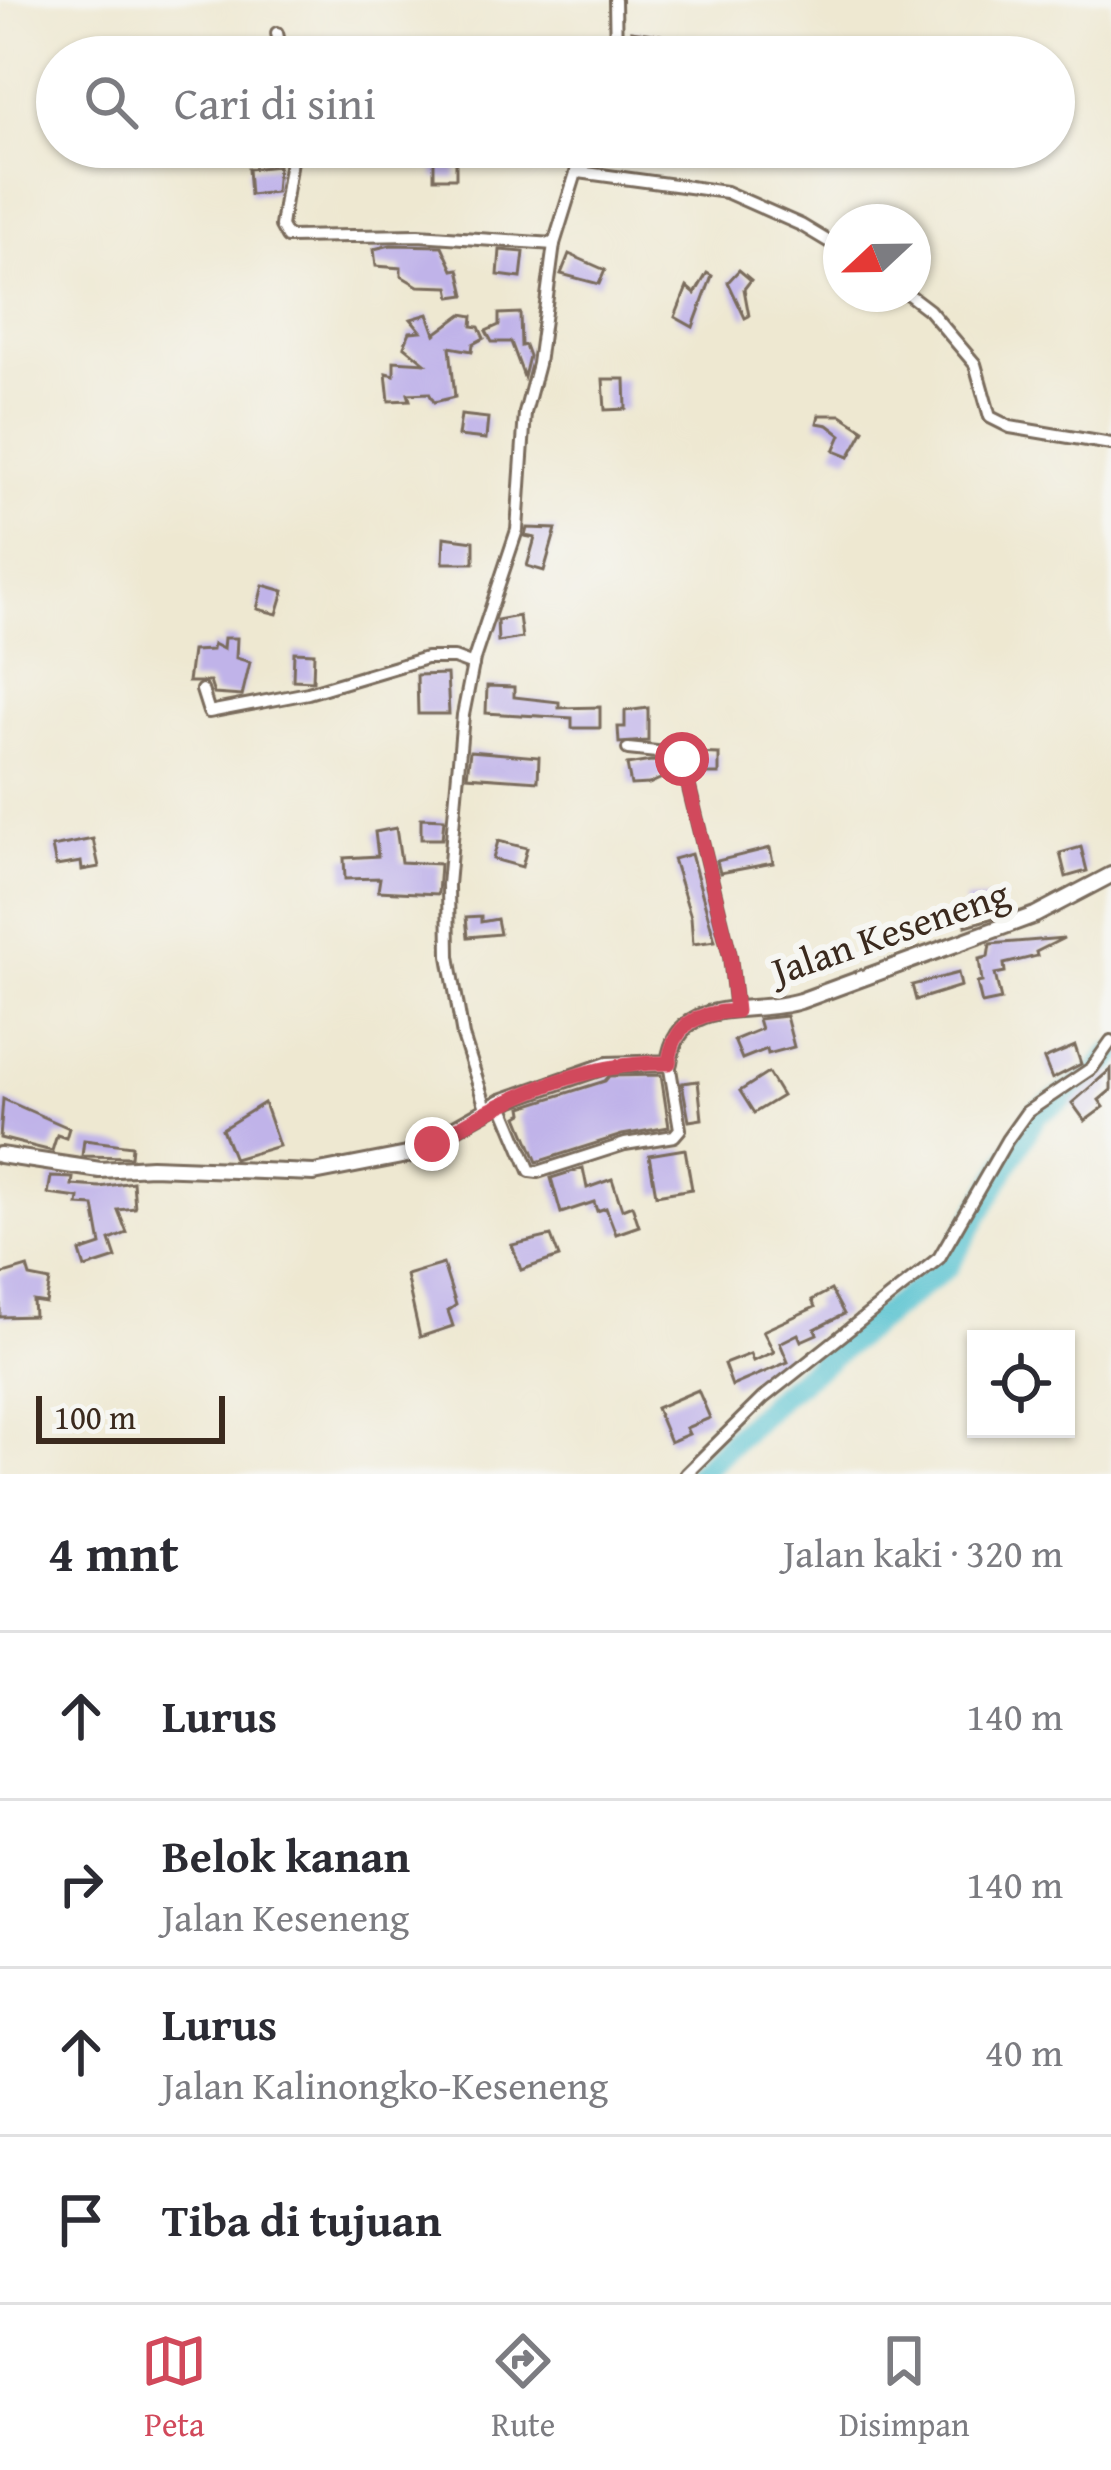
<!DOCTYPE html>
<html lang="id">
<meta charset="utf-8">
<style>
:root{--surface:#fff;--page:#f2f2f3;--text:#2b2b33;--muted:#7c7c81;--line:#e1e1e2;--accent:#d1495b}
body{margin:0;font-family:"Gentium Book Plus",serif;background:var(--page);color:var(--text)}
.controls{position:absolute;right:36px;bottom:36px;display:grid;overflow:hidden;border-radius:0px;box-shadow:0 3px 9px #0004}
.controls button{width:108px;height:108px;display:grid;place-items:center;padding:0;border:0;border-bottom:3px solid var(--line);background:var(--surface);color:var(--text);font:60px sans-serif}
.compass{position:absolute;left:823px;top:204px;width:108px;height:108px;border-radius:50%;background:var(--surface);box-shadow:0 3px 9px #0004;rotate:248deg}
.scale{position:absolute;left:36px;bottom:30px;width:189px;box-sizing:border-box;padding-left:12px;border:6px solid #3b2a1e;border-top:0;font-size:33px;line-height:42px;white-space:nowrap;color:#3b2a1e;-webkit-text-stroke:9px #f6f6f2;paint-order:stroke}
.stop{position:absolute;width:36px;height:36px;margin:-27px;border:9px solid #d1495b;border-radius:50%;background:#fff}
.stop.end{background:#d1495b;border-color:#fff;box-shadow:0 3px 12px #0008}
.list{margin:0;padding:0;list-style:none}
h2{display:flex;justify-content:space-between;align-items:center;height:156px;margin:0;padding:0 48px;font-size:51px}
h2 small{font-size:39px;font-weight:400;color:var(--muted)}
.list li{display:grid;grid-template-columns:78px 1fr auto;gap:36px;align-items:center;box-sizing:border-box;height:168px;padding:0 48px;border-top:3px solid var(--line)}
.list b{display:block;font-size:45px;white-space:nowrap}
.list p{margin:0;font-size:39px;white-space:nowrap;color:var(--muted)}
.list em{font-size:39px;font-style:normal;color:var(--muted)}
.icon{flex:none;width:66px;height:66px;fill:none;stroke:currentColor;stroke-width:2;stroke-linecap:round;stroke-linejoin:round}
.map{position:relative;flex:none;width:1111px;height:1474px;overflow:hidden}
.search{position:absolute;background:var(--surface);box-shadow:0 3px 9px #0004;left:36px;right:36px;top:36px;height:132px;display:flex;align-items:center;gap:30px;box-sizing:border-box;padding:0 42px;border-radius:66px;color:var(--muted);font-size:45px}
.sheet{height:828px;background:var(--surface)}
nav{display:flex;justify-content:space-around;align-items:center;box-sizing:border-box;height:168px;border-top:3px solid var(--line);background:var(--surface);font-size:33px;color:var(--muted)}
nav a{display:grid;justify-items:center;gap:6px}
nav .on{color:var(--accent)}
.map>svg:first-child{display:block}
</style>
<div class="map">
<svg width="1111" height="1474" viewBox="0 0 1111 1474">
<rect width="100%" height="100%" fill="#f6f6f2"/>
<filter id="ink" filterUnits="userSpaceOnUse"><feTurbulence type="fractalNoise" baseFrequency=".00833" numOctaves="2"/><feDisplacementMap in="SourceGraphic" scale="24" xChannelSelector="R" yChannelSelector="G"/><feConvolveMatrix kernelMatrix="1 2 1 2 8 2 1 2 1" color-interpolation-filters="sRGB"/></filter>
<filter id="wash" filterUnits="userSpaceOnUse"><feTurbulence type="fractalNoise" baseFrequency=".004" numOctaves="4" result="noise"/><feDisplacementMap in="SourceGraphic" scale="48" xChannelSelector="R" yChannelSelector="G"/><feGaussianBlur stdDeviation="2.7" result="paint"/><feColorMatrix in="noise" values="0 0 0 0 0 0 0 0 0 0 0 0 0 0 0 0 0 1.4 0 .05"/><feComposite in="paint" operator="in"/></filter>
<g filter="url(#wash)">
<rect width="100%" height="100%" fill="#eee8d1"/>
<g fill="none" stroke-linecap="round" stroke-linejoin="round">
<!-- river -->
<polyline stroke="#56c2d0" stroke-width="24" points="698,1474 778,1397 947,1266 1036,1114 1093,1078 1111,1055"/>
</g>
<g id="blocks">
<!-- building -->
<g fill="#c0b3e9">
<polygon points="631,31 661,35 663,57 648,57 645,47 633,45"/>
<rect x="434" y="155" width="22" height="23"/>
<polygon points="278,166 276,192 250,195 248,169"/>
<polygon points="391,245 442,246 453,270 459,269 465,295 451,297 449,287 418,286 401,276 401,268 376,266 374,249"/>
<polygon points="500,250 524,252 521,278 498,275"/>
<polygon points="569,254 605,270 599,284 561,274"/>
<polygon points="739,270 751,280 744,289 749,316 745,318 728,282"/>
<polygon points="707,273 712,276 693,327 675,317 687,287 695,294"/>
<polygon points="520,313 521,346 525,345 529,356 524,377 511,342 492,342 486,331 499,325 499,314"/>
<polygon points="428,314 435,334 462,314 473,316 472,326 479,327 484,338 473,344 472,351 450,347 455,397 434,402 429,393 408,394 410,400 389,401 386,373 394,375 394,361 425,363 404,346 410,332 421,331 411,319"/>
<polygon points="603,379 625,379 626,409 605,410"/>
<polygon points="461,415 488,418 486,439 458,436"/>
<polygon points="819,415 841,415 864,430 849,457 834,451 841,435 828,425 817,423"/>
<polygon points="527,528 556,529 544,571 527,566 535,538 525,536"/>
<polygon points="444,537 474,541 474,563 443,563"/>
<polygon points="263,585 284,591 277,614 257,609"/>
<polygon points="519,616 522,638 498,642 497,620"/>
<polygon points="224,638 237,638 236,658 250,662 242,696 214,694 210,682 188,682 192,651 212,650 213,644 223,649"/>
<polygon points="294,652 314,653 313,681 293,680"/>
<polygon points="447,674 449,714 418,714 417,675"/>
<polygon points="487,686 514,687 514,697 559,702 559,708 600,707 600,728 572,728 572,718 486,713"/>
<polygon points="648,708 648,741 619,743 618,727 625,727 625,711"/>
<polygon points="470,751 539,757 538,781 467,776"/>
<polygon points="689,753 719,754 719,774 696,774"/>
<polygon points="651,761 672,763 675,772 649,784 631,785 627,765"/>
<polygon points="421,818 444,819 442,839 421,839"/>
<polygon points="396,828 401,862 440,864 438,894 378,891 380,878 345,879 344,858 378,856 375,832"/>
<polygon points="93,839 99,867 82,870 81,862 56,866 52,847"/>
<polygon points="498,841 527,848 522,867 493,859"/>
<polygon points="1081,847 1087,871 1066,877 1060,853"/>
<polygon points="770,848 773,863 720,873 717,861"/>
<polygon points="691,854 715,941 693,944 691,917 673,859"/>
<polygon points="993,899 994,918 966,926 965,900"/>
<polygon points="481,916 481,922 497,919 500,934 468,937 466,917"/>
<polygon points="1064,938 1036,952 1037,956 1004,964 1005,972 995,974 1001,1000 982,1004 977,983 982,982 979,959 988,957 990,944"/>
<polygon points="958,973 961,986 916,1000 912,985"/>
<polygon points="786,1016 794,1047 768,1054 767,1049 742,1059 734,1040 761,1029 758,1019"/>
<polygon points="1075,1046 1081,1064 1052,1079 1044,1059"/>
<polygon points="1111,1069 1111,1090 1099,1100 1104,1107 1085,1121 1072,1103"/>
<polygon points="768,1073 782,1096 754,1113 740,1091"/>
<polygon points="661,1075 669,1127 622,1135 537,1162 518,1116 523,1113 522,1107 605,1081 609,1076"/>
<polygon points="698,1081 702,1119 689,1121 682,1083"/>
<polygon points="3,1099 69,1128 66,1138 57,1135 52,1151 0,1138"/>
<polygon points="264,1103 279,1146 234,1159 222,1129"/>
<polygon points="84,1140 132,1146 131,1157 82,1156"/>
<polygon points="685,1149 692,1189 656,1195 649,1155"/>
<polygon points="583,1168 587,1188 612,1179 622,1209 632,1205 639,1226 616,1234 606,1208 597,1211 594,1202 561,1213 551,1178"/>
<polygon points="51,1177 73,1178 72,1185 100,1187 133,1182 135,1208 118,1210 127,1233 110,1240 116,1258 85,1268 80,1252 101,1245 94,1206 78,1205 79,1198 48,1194"/>
<polygon points="551,1236 559,1257 521,1270 512,1245"/>
<polygon points="443,1264 456,1305 448,1311 453,1326 420,1337 406,1275"/>
<polygon points="27,1267 30,1277 50,1281 46,1303 33,1301 34,1316 0,1317 0,1275"/>
<polygon points="831,1290 844,1314 815,1329 817,1334 801,1341 798,1334 780,1343 788,1362 732,1386 724,1364 750,1354 753,1361 774,1352 763,1331 815,1307 812,1300"/>
<polygon points="698,1390 710,1418 686,1428 689,1434 670,1442 656,1408"/>
</g>
</g>
</g>
<g filter="url(#ink)">
<use href="#blocks" fill-opacity="0" stroke="#7a6c5d" stroke-width="3"/>
<g fill="none" stroke-linecap="round" stroke-linejoin="round">
<!-- minor casing -->
<g stroke="#7a6c5d" stroke-width="16">
<g id="minor">
<polyline points="615,0 616,57"/>
<polyline points="277,33 282,57"/>
<polyline points="293,147 281,226 287,237 418,235 554,244"/>
<polyline points="579,172 726,192 801,225 841,249"/>
<polyline points="908,294 929,310 975,364 990,417 1010,427 1111,444"/>
<polyline points="202,690 209,712 308,693 426,658 454,658 473,665"/>
<polyline points="628,749 676,754 682,759 730,956 736,1011"/>
<polyline points="501,1102 530,1171 538,1172 625,1144 674,1136 680,1129 669,1063"/>
<polyline points="487,1111 463,1036 449,956 448,885 463,715 474,659 517,530 525,413 538,364 554,244 584,147"/>
<polyline points="686,1474 763,1398 939,1258 1007,1140 1027,1112 1092,1068 1111,1041"/>
</g>
</g>
<!-- tertiary casing -->
<g stroke="#7a6c5d" stroke-width="20">
<path id="tertiary" d="M0,1155L100,1170L151,1167L314,1173L407,1155L501,1102L607,1065L669,1063C678,992 750,1017 800,1001L1035,915L1111,875"/>
</g>
<!-- minor -->
<use href="#minor" stroke="#fff" stroke-width="10"/>
<!-- tertiary -->
<use href="#tertiary" stroke="#fff" stroke-width="14"/>
</g>
</g>
<g fill="none" stroke-linecap="round" stroke-linejoin="round" filter="url(#ink)">
<!-- route -->
<path stroke="#d1495b" stroke-width="15" d="M432,1144C503,1099 583,1061 669,1063C673,1023 699,1012 736,1011L730,956L682,759"/>
</g>
<g text-anchor="middle" dominant-baseline="central" stroke-width="12" stroke-linejoin="round" paint-order="stroke">
<!-- street labels -->
<g font-size="39" fill="#3b2a1e" stroke="#f6f6f2">
<text transform="translate(890 931) rotate(-19)">Jalan Keseneng</text>
</g>
</g>
</svg>
<div class="controls">
<button><svg class="icon" aria-label="locate" viewBox="0 0 24 24"><circle cx="12" cy="12" r="6"/><path d="M12 2v4M12 18v4M2 12h4M18 12h4"/></svg></button>
</div>
<svg class="compass" viewBox="-18 -18 36 36"><path d="M0-13l5 13h-10z" fill="#e53935"/><path d="M0 13l5-13h-10z" fill="#7c7c81"/></svg>
<div class="scale">100 m</div>
<div class="stop" style="left:682px;top:759px"></div>
<div class="stop end" style="left:432px;top:1144px"></div>
<div class="search"><svg class="icon" aria-label="search" viewBox="0 0 24 24"><circle cx="10" cy="10" r="6"/><path d="M15 15l6 6"/></svg>Cari di sini</div>
</div>
<section class="sheet">
<h2>4 mnt<small>Jalan kaki · 320 m</small></h2>
<ul class="list">
<li><svg class="icon" aria-label="ahead" viewBox="0 0 24 24"><path d="M12 20V5M6 11l6-6 6 6"/></svg><div><b>Lurus</b></div><em>140 m</em></li>
<li><svg class="icon" aria-label="right" viewBox="0 0 24 24"><path d="M7 20v-9h11M14 6l5 5-5 5"/></svg><div><b>Belok kanan</b><p>Jalan Keseneng</p></div><em>140 m</em></li>
<li><svg class="icon" aria-label="ahead" viewBox="0 0 24 24"><path d="M12 20V5M6 11l6-6 6 6"/></svg><div><b>Lurus</b><p>Jalan Kalinongko-Keseneng</p></div><em>40 m</em></li>
<li><svg class="icon" aria-label="arrive" viewBox="0 0 24 24"><path d="M6 21V4h12l-3 4 3 4H6"/></svg><div><b>Tiba di tujuan</b></div></li>
</ul>
</section>
<nav>
<a class="on"><svg class="icon" aria-label="map" viewBox="0 0 24 24"><path d="M3 6l6-2 6 2 6-2v14l-6 2-6-2-6 2zM9 4v14M15 6v14"/></svg>Peta</a>
<a><svg class="icon" aria-label="directions" viewBox="0 0 24 24"><path d="M12 3l9 9-9 9-9-9zM9 14v-3h6M13 9l2 2-2 2"/></svg>Rute</a>
<a><svg class="icon" aria-label="saved" viewBox="0 0 24 24"><path d="M7 4h10v16l-5-4-5 4z"/></svg>Disimpan</a>
</nav>
